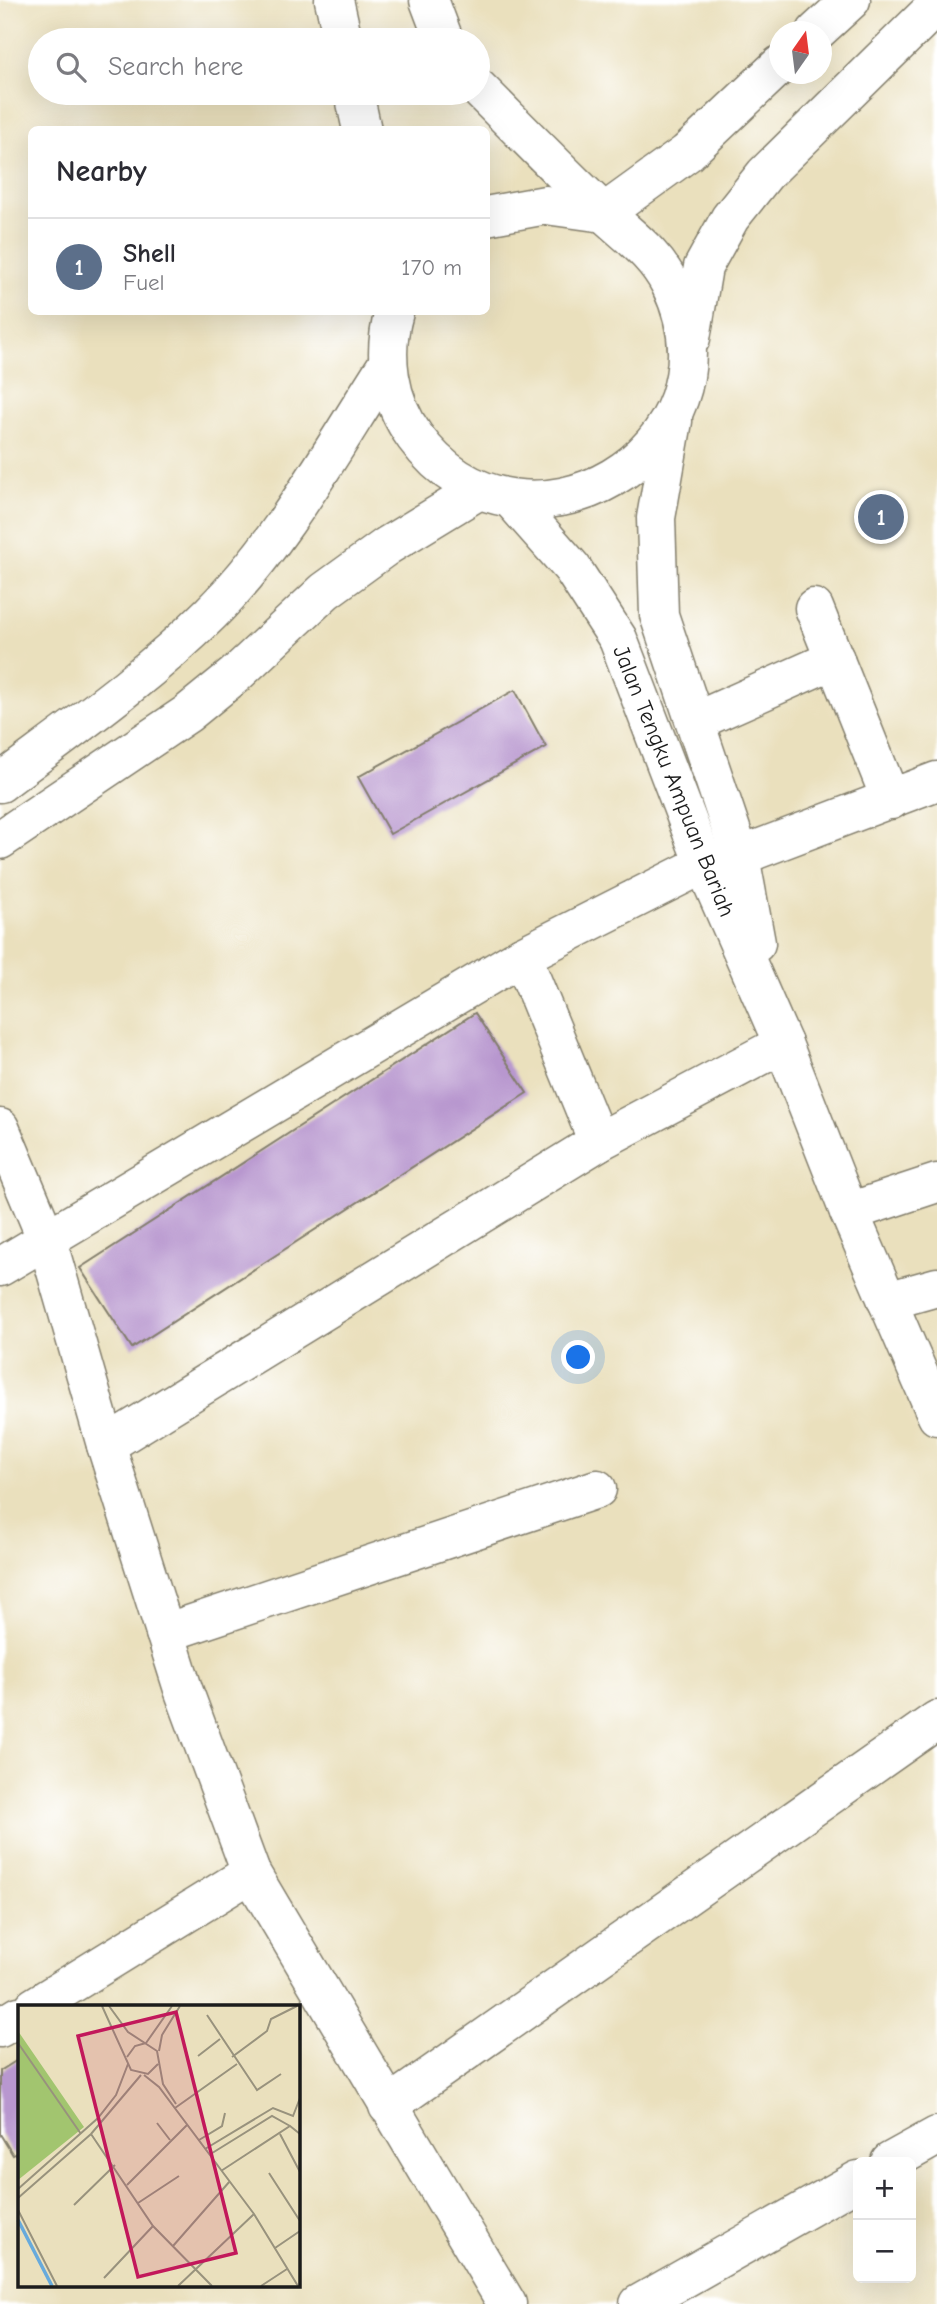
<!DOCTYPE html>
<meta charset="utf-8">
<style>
:root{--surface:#fff;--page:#f2f2f3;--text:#2b2b33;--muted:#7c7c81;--line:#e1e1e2;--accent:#d1495b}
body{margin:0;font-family:"Comic Neue",sans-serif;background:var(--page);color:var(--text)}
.controls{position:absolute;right:21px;bottom:21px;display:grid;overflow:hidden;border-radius:10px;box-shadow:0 7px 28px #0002}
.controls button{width:63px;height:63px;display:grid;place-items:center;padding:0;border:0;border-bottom:2px solid var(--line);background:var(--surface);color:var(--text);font:35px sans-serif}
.compass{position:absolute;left:769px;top:21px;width:63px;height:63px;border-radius:50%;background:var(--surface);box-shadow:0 7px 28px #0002;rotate:14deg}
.you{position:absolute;left:579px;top:1358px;width:24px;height:24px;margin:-18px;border:5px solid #fff;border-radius:50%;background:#1a73e8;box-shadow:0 0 0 10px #1a73e833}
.badge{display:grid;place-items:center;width:46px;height:46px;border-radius:50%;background:var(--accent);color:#fff;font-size:23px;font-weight:700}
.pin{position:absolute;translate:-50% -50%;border:4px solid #fff;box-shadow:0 2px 7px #0006}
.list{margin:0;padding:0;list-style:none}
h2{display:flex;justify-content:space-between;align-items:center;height:91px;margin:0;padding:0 28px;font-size:30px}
h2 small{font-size:23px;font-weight:400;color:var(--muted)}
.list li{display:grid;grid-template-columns:46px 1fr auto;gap:21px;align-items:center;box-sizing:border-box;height:98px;padding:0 28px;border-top:2px solid var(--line)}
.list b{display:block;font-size:26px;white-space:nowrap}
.list p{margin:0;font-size:23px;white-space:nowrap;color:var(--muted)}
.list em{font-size:23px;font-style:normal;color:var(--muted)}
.icon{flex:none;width:38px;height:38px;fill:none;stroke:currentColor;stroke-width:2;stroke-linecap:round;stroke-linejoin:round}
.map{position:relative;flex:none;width:937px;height:2304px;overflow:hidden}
.search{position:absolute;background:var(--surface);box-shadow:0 7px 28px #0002;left:28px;top:28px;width:462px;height:77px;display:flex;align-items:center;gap:18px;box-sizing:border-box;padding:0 24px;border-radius:38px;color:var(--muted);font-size:26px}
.panel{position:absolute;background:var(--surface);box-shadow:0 7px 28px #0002;left:28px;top:126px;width:462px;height:189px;border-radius:10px}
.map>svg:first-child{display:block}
</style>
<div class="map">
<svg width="937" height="2304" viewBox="0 0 937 2304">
<rect width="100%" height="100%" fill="#fff"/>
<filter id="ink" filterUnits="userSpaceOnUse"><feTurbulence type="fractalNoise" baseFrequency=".0143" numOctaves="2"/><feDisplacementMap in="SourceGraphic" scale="14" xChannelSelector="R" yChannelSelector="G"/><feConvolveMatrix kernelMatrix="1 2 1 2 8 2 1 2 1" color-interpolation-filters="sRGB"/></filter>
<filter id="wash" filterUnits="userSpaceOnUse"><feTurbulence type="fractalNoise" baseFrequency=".00686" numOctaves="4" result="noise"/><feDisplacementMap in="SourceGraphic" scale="28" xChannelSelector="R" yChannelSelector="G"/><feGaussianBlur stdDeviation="1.57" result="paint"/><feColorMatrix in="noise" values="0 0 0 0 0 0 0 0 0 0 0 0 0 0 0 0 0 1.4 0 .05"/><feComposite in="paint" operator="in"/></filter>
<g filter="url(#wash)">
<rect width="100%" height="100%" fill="#eae0bd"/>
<g id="blocks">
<!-- building -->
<g fill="#b897cf">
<polygon points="515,690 546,747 390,834 358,777"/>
<polygon points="475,1013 527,1093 132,1348 80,1268"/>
<polygon points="19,2059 19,2151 13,2155 0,2134 0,2071"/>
</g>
</g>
</g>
<g filter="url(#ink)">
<use href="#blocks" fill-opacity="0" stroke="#837e6c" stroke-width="2"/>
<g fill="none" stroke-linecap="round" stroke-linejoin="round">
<!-- minor casing -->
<g stroke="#837e6c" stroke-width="41">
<g id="minor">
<polyline points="814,608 891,800"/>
<polyline points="696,721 835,659"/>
<polyline points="522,956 598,1142"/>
<polyline points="0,1128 47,1240 106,1445 183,1689 251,1873 507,2304"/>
<polyline points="849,1212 937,1183"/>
<polyline points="0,1267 522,956 704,864 740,856 937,781"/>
<polyline points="887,1301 937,1287"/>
<polyline points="106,1445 598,1142 783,1044"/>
<polyline points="165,1633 597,1489"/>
<polyline points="34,2007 251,1873"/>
<polyline points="0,2028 19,2016"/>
<polyline points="388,2106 937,1720"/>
<polyline points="890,2162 937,2136"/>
<polyline points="639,2304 858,2180"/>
</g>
</g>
<!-- major casing -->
<g stroke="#837e6c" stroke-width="41">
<g id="major">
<polyline points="334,0 343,40"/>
<polyline points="429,0 444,40"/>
<polyline points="816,32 851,0"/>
<polyline points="354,93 362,130"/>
<polyline points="604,213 687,153 780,65"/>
<polyline points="486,216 546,205 604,213"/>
<path d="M394,312C382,354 388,400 415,437C521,583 751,450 670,284C654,252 626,234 602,211C560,171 519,129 478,88"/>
<polyline points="691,338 703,267 730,218 765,174 937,5"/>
<polyline points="673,421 656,518 659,615 740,856 756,943"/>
<polyline points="511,499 572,568 618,639 704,864 783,1044 849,1212 937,1416"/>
<path d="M0,783C72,729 147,677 211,613C282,542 333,448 388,363"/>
<polyline points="0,840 187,714 235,675 325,591 387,546 479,490"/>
</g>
</g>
<!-- minor -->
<use href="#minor" stroke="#fff" stroke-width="38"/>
<!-- major -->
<use href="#major" stroke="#fff" stroke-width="38"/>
</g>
</g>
<g text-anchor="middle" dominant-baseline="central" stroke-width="5" stroke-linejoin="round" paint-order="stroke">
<!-- street labels -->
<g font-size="23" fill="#1c1c1c" stroke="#fff">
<text transform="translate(674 781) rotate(68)">Jalan Tengku Ampuan Bariah</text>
</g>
</g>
<!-- overview -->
<g transform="translate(18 2005)">
<rect width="282" height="282" fill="#eae0bd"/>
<path d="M0,26L66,122L0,175Z" fill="#a2c56f"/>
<path fill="none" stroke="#67aadc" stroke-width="3.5" d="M0,215L34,281"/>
<path fill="none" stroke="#98927d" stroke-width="2" d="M84,1L113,65L130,69L140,59M91,1L110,27L139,46L145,79L158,99M189,10L239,85L263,69M0,38L63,129M128,38L154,1M141,46L144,30L162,1M180,51L202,34M109,52L117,41L128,38M214,52L249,26L253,14L279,1M126,70L141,82L236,209L280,281M157,103L219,59M139,118L152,135M73,129L135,221L194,281M262,129L282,167M181,135L204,121L207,108M187,144L255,103L275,111L282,93M191,150L254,111L272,121M203,166L272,121L282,129M251,168L282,216M109,180L169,120M0,184L80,113L98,90L110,59M0,193L73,129L123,70M120,198L161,171M56,200L97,160M0,205L39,281M155,241L212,176M257,243L282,226M86,273L135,221M160,281L236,209M243,281L269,264"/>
<path fill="#c2185b" fill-opacity="0.15" stroke="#c2185b" stroke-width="3.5" d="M158,7L218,248L120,272L60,31Z"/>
<rect width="282" height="282" fill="none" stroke="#1c1c1c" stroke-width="3.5"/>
</g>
</svg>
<div class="controls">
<button>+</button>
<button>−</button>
</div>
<svg class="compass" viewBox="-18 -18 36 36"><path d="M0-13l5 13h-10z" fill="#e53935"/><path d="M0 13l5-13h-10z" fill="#7c7c81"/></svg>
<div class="you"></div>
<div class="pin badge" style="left:881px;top:517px;background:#5c6f8a">1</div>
<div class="search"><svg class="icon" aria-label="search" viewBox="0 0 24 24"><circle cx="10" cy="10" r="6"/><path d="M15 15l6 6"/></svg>Search here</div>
<section class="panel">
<h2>Nearby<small></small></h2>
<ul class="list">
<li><span class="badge" style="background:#5c6f8a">1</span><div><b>Shell</b><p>Fuel</p></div><em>170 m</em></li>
</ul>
</section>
</div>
